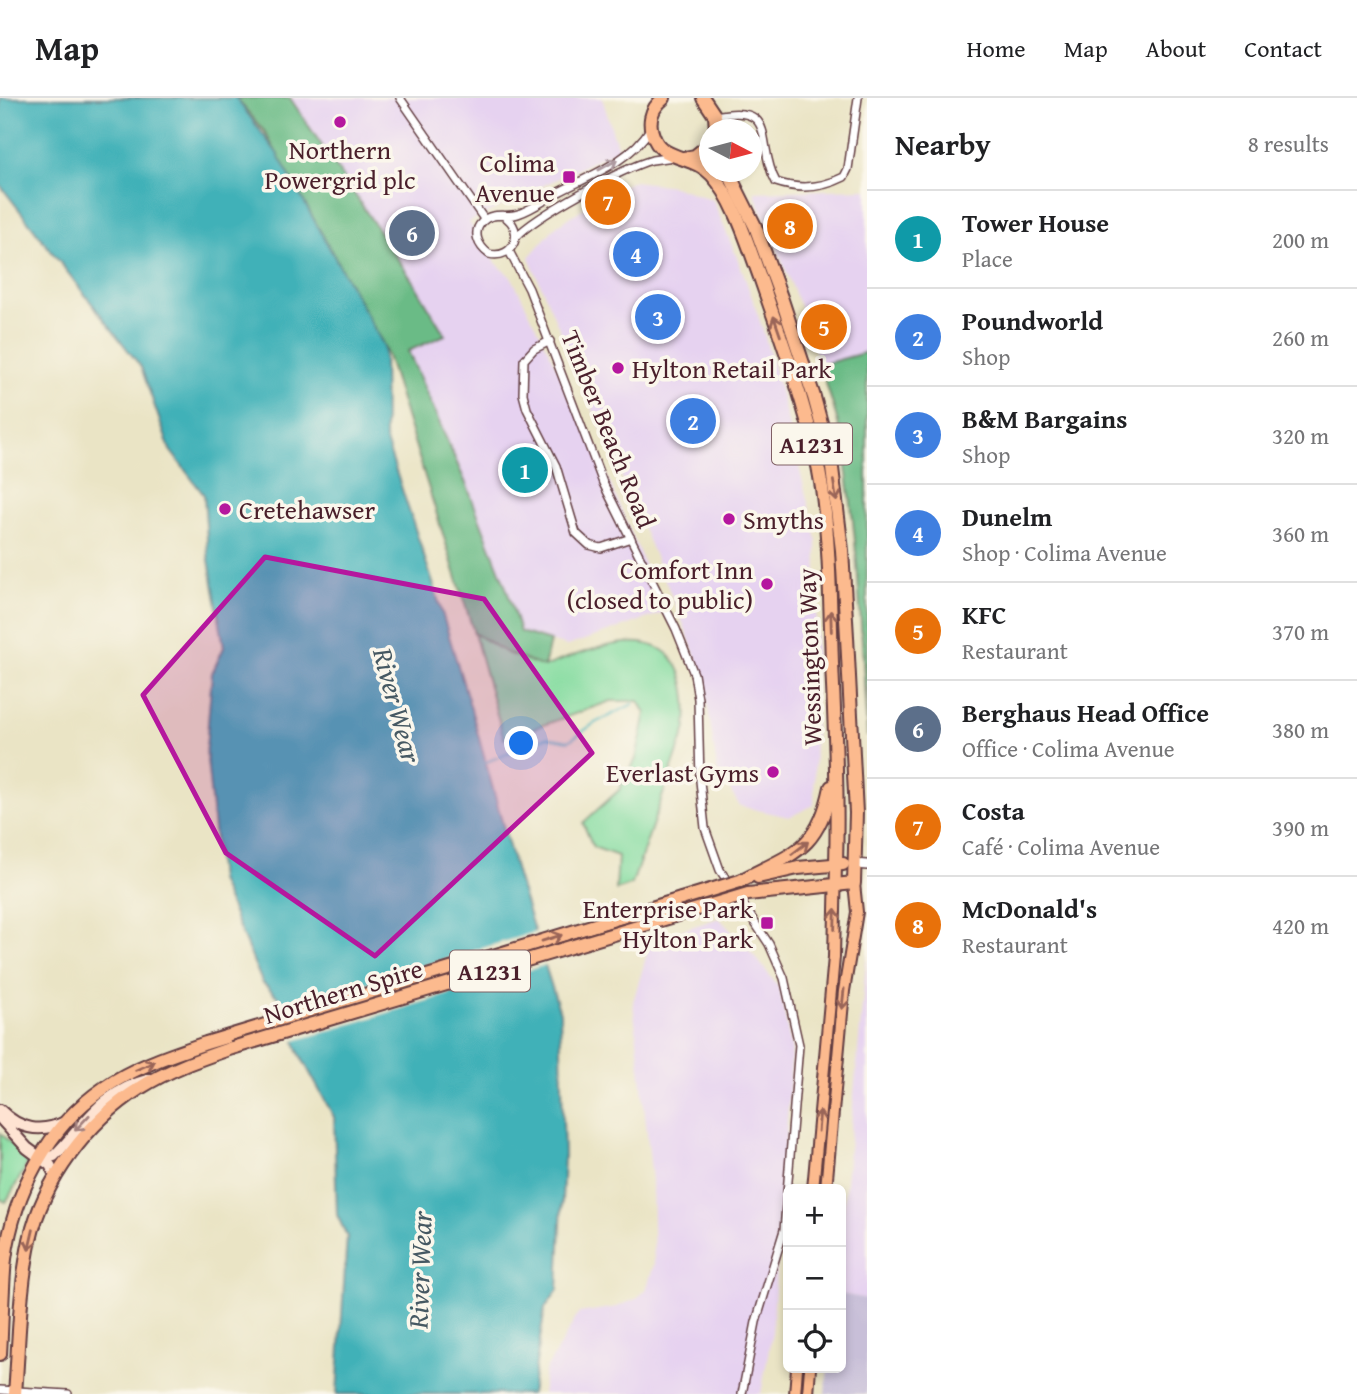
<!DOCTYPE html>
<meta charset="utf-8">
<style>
:root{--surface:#fff;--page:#f6f6f6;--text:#202124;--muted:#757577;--line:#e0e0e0;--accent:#b5179e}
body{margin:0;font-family:"Gentium Book Plus",serif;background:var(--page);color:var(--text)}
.controls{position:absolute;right:21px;bottom:21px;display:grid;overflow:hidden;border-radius:10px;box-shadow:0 4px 10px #0003}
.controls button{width:63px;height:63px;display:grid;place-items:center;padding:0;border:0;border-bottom:2px solid var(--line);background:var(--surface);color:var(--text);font:35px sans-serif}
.compass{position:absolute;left:699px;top:21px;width:63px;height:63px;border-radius:50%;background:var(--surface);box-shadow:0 4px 10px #0003;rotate:96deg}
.you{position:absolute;left:522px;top:646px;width:24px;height:24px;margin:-18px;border:5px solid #fff;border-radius:50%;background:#1a73e8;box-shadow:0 0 0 10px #1a73e833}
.badge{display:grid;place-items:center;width:46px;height:46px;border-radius:50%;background:var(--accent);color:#fff;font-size:23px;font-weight:700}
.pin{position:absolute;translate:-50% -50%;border:4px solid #fff;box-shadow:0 2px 7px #0006}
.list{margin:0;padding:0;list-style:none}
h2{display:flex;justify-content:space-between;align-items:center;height:91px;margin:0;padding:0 28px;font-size:30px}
h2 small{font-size:23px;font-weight:400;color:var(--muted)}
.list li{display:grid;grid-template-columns:46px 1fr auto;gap:21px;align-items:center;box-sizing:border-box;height:98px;padding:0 28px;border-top:2px solid var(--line)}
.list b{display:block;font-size:26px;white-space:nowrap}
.list p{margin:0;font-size:23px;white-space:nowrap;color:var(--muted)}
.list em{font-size:23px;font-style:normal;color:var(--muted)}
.icon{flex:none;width:38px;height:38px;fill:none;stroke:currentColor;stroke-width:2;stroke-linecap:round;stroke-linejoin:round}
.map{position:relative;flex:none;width:867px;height:1296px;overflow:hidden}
header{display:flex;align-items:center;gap:42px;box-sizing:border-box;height:98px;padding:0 35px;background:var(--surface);border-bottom:2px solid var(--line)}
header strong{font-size:33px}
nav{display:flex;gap:38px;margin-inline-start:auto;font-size:24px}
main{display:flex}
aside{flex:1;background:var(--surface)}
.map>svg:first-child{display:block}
</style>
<header>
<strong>Map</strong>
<nav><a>Home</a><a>Map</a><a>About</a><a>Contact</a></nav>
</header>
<main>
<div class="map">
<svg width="867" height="1296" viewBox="0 0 867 1296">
<rect width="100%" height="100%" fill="#fbf7ec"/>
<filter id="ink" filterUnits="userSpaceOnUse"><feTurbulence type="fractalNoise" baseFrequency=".0143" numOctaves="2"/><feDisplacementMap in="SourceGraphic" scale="14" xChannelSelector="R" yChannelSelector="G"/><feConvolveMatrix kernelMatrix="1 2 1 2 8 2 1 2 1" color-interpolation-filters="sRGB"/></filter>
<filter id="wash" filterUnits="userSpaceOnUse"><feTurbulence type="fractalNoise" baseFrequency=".00686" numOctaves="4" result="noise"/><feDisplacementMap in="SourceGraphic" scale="28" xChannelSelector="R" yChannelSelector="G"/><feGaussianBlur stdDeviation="1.57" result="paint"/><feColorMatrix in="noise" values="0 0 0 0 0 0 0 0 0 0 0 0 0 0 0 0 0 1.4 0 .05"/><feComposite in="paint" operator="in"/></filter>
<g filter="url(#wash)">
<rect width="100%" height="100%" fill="#eae4c5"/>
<!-- built -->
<g fill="#e6d2f0">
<polygon points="284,0 602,0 618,51 469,124 494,163 512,180 582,319 640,456 663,515 567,548 520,534 507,492 467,388 354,155"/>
<polygon points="633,83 673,88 713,102 743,174 762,229 778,284 817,442 814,707 789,719 740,708 717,672 704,582 683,525 529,159 556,128 598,101"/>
<polygon points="867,91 867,254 820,267 805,220 754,94"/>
<polygon points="719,820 758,862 779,890 792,953 772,1234 761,1296 542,1296 545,1273 579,1215 617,1209 636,1201 646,1192 654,1167 652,1082 633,904 651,842"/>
<polygon points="867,853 867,1201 841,1196 841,1140"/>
</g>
<!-- industrial -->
<polygon fill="#c8bfd8" points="841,1196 867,1201 867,1296 825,1296 828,1270 841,1270"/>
<!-- green -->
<g fill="#83db9f" stroke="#667d65" stroke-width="2">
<path d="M474,535L507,555L544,569C618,539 694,517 686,630L632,786L616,792L618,758L593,749L583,725L619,692L636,661L646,615L639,603H611L504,641Z"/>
<polygon points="0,1035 28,1061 27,1067 6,1104 0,1101"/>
</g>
<!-- forest -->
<g fill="#6abb86" stroke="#5a6d58" stroke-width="2">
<polygon points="236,0 290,0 416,188 445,237 408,253 467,388 507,492 520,534 550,543 544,569 507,555 474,535 384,248 265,34"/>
<path d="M867,254V639C861,536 859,430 839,329C834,308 826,287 820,267Z"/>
</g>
<!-- water -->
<polygon fill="#40b1b8" stroke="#456872" stroke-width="2" points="0,0 236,0 277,55 384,248 385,340 434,488 471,611 517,778 560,915 564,1058 558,1192 545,1210 531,1296 337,1296 347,1138 337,1117 334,1019 298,953 283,904 262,884 219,782 206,651 212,575 224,549 208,456 204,397 170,352 141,269 0,87"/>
<!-- pier -->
<polygon fill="#eae4c5" points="539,833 549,866 291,944 281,911"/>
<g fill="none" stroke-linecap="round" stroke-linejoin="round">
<!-- stream -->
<polyline stroke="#40b1b8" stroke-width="2.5" points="484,665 547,639 569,643 595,625 633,606"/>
</g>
</g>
<g filter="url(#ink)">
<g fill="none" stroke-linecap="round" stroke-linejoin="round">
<!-- minor casing -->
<g stroke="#623d42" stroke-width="10">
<g id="minor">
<polyline points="400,0 484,121"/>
<path d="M715,18C780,4 755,46 776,84C799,92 822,90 844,79L848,71L858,0"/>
<path d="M504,118C526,132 514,162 489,156C478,148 472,134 482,124C492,113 506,120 518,116C531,112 545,102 557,95C589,78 631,63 650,31"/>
<path d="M516,139C537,117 623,70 652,62C659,61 667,60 674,59"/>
<polyline points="509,153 529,191 603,385 676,531 694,576 698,601 700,683 705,730 720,772 769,846 784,880 799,947 784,1132 756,1224 742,1296"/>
<polyline points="550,243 534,251 524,262 523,296 527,311 556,368 576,435 589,447 601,450 631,440"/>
<polyline points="0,1292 68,1296"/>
</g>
</g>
<!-- tertiary casing -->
<g stroke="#623d42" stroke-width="12">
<polyline id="tertiary" points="855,766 867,767"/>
</g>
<!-- secondary casing -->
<g stroke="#623d42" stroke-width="14">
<g id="secondary">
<path d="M0,1012C20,1032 41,1036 67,1023"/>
<polyline points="0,1020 27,1050 50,1067 56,1079"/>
<path d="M39,1060L54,1058C86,1026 100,994 150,981"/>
</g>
</g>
<!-- primary casing -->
<g stroke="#623d42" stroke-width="14">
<g id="primary">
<polyline points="813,1091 834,859 836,766"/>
<polyline points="826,1091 844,893 857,814 854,785"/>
<polyline points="795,1296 797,1270"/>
<polyline points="808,1296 810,1270"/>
</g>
</g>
<!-- trunk casing -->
<g stroke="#623d42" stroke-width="16">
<g id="trunk">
<path d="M664,0C650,11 647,26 655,42C664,62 695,58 712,77C735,102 749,150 761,182C784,249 811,320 822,390C830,448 830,507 832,565C835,632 838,699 836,766"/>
<polyline points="703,0 715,18 716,32"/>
<polyline points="684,60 695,58 710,46"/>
<polyline points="728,74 755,128 782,202 814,299 831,362 842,452 847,539 856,715 854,785 748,796"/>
<polyline points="758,779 798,770 843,766"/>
<path d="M740,783C793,755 818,753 831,689"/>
<path d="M0,1256C2,1225 2,1192 5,1161C14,1094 48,1028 104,990C134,969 171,957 206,945L681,801"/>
<path d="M15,1296C19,1245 19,1193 30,1142C43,1083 88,1023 140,990C168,972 200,961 232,950"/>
</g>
</g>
<!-- minor -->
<use href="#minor" stroke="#fff" stroke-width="7"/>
<!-- tertiary -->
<use href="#tertiary" stroke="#fff" stroke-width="9"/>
<!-- secondary -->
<use href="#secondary" stroke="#fee3d2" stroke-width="10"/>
<!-- primary -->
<use href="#primary" stroke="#fcba8e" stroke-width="10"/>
<!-- trunk -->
<use href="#trunk" stroke="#fcba8e" stroke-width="12"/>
<!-- trunk-bridge casing -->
<g stroke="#623d42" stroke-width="16" stroke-linecap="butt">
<g id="trunk-bridge">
<polyline points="681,801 740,783"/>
<polyline points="232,950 748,796"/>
</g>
</g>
<!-- trunk-bridge -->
<use href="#trunk-bridge" stroke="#fcba8e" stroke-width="12"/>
</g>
<!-- one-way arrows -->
<defs><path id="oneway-shaft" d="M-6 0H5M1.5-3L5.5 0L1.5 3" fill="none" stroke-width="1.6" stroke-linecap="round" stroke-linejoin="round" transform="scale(1.75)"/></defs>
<use stroke="#ae9aa0" href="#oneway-shaft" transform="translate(608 67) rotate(-29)"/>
<g stroke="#9a6558">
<use href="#oneway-shaft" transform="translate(777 228) rotate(-109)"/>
<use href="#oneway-shaft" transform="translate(835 393) rotate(81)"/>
<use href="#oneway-shaft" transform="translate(831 523) rotate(-92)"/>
<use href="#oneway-shaft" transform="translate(800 750) rotate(-38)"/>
<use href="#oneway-shaft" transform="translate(835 821) rotate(-88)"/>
<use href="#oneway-shaft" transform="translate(552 840) rotate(-17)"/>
<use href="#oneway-shaft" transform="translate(843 901) rotate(96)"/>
<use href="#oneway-shaft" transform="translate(145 968) rotate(-24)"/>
<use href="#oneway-shaft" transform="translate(819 1023) rotate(-85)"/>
<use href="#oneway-shaft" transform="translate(31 1142) rotate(103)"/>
</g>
<use stroke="#a4817e" href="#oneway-shaft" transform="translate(82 1025) rotate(133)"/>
</g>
<!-- marked area -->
<path fill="#b5179e" fill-opacity="0.2" stroke="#b5179e" stroke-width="5" stroke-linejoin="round" d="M265,459L484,501L592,655L375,858L226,755L143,597Z"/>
<!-- markers -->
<g fill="#b5179e" stroke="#fbf7ec" stroke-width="2.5">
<circle cx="340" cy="24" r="7"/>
<rect x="562" y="72" width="14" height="14" rx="3.5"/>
<circle cx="618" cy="270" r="7"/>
<circle cx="225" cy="411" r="7"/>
<circle cx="729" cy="421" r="7"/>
<circle cx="767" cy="486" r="7"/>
<circle cx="773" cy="674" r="7"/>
<rect x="760" y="818" width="14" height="14" rx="3.5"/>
</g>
<g text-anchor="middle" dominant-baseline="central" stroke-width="7" stroke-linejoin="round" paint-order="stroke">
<!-- shield labels -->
<g fill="#fbf7ec" stroke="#7f6065" stroke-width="2">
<rect x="772" y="325.5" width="80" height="41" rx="5"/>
<rect x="450" y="852.5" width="80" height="41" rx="5"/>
</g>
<g font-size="24" font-weight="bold" fill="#4a1f2b">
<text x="812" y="346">A1231</text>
<text x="490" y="873">A1231</text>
</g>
<!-- poi labels -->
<g font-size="26" fill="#4a1f2b" stroke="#fbf7ec" text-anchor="end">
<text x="340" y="51" text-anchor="middle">Northern<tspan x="340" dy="30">Powergrid plc</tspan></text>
<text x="555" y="64">Colima<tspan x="555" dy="30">Avenue</tspan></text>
<text x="632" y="270" text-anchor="start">Hylton Retail Park</text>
<text x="239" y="411" text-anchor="start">Cretehawser</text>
<text x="743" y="421" text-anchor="start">Smyths</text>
<text x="753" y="471">Comfort Inn<tspan x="753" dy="30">(closed to public)</tspan></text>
<text x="759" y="674">Everlast Gyms</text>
<text x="753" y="810">Enterprise Park<tspan x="753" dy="30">Hylton Park</tspan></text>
</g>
<!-- street labels -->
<g font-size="26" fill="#4a1f2b" stroke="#fbf7ec">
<text transform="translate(609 331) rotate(68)">Timber Beach Road</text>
<text transform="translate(809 559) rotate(-92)">Wessington Way</text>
<text transform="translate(343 893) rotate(-17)">Northern Spire</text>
</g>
<!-- water labels -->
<g font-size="28" font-style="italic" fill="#465963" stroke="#fbf7ec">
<text transform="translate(398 607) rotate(75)">River Wear</text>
<text transform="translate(419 1172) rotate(-88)">River Wear</text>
</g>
</g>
</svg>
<div class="controls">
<button>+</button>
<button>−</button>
<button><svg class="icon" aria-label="locate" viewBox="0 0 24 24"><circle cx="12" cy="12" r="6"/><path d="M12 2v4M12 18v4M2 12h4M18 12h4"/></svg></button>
</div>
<svg class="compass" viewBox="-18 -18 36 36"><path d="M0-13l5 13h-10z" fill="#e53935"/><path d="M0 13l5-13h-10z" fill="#757577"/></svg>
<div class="you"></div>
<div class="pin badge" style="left:525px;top:372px;background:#0f9aa8">1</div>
<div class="pin badge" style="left:693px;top:323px;background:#3f7fe0">2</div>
<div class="pin badge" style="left:658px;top:219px;background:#3f7fe0">3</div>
<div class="pin badge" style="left:636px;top:156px;background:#3f7fe0">4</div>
<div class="pin badge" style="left:824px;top:229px;background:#e8710a">5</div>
<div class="pin badge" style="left:412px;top:135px;background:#5c6f8a">6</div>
<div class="pin badge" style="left:608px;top:104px;background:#e8710a">7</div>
<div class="pin badge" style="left:790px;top:128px;background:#e8710a">8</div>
</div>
<aside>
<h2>Nearby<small>8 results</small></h2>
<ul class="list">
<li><span class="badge" style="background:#0f9aa8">1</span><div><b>Tower House</b><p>Place</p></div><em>200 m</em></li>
<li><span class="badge" style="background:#3f7fe0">2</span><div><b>Poundworld</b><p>Shop</p></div><em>260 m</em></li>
<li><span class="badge" style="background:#3f7fe0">3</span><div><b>B&amp;M Bargains</b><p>Shop</p></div><em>320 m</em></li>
<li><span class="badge" style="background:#3f7fe0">4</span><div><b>Dunelm</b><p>Shop · Colima Avenue</p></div><em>360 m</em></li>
<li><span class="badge" style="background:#e8710a">5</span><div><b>KFC</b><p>Restaurant</p></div><em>370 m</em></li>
<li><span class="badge" style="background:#5c6f8a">6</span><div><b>Berghaus Head Office</b><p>Office · Colima Avenue</p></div><em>380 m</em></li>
<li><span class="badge" style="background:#e8710a">7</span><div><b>Costa</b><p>Café · Colima Avenue</p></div><em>390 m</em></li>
<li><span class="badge" style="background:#e8710a">8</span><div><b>McDonald's</b><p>Restaurant</p></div><em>420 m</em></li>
</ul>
</aside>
</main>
